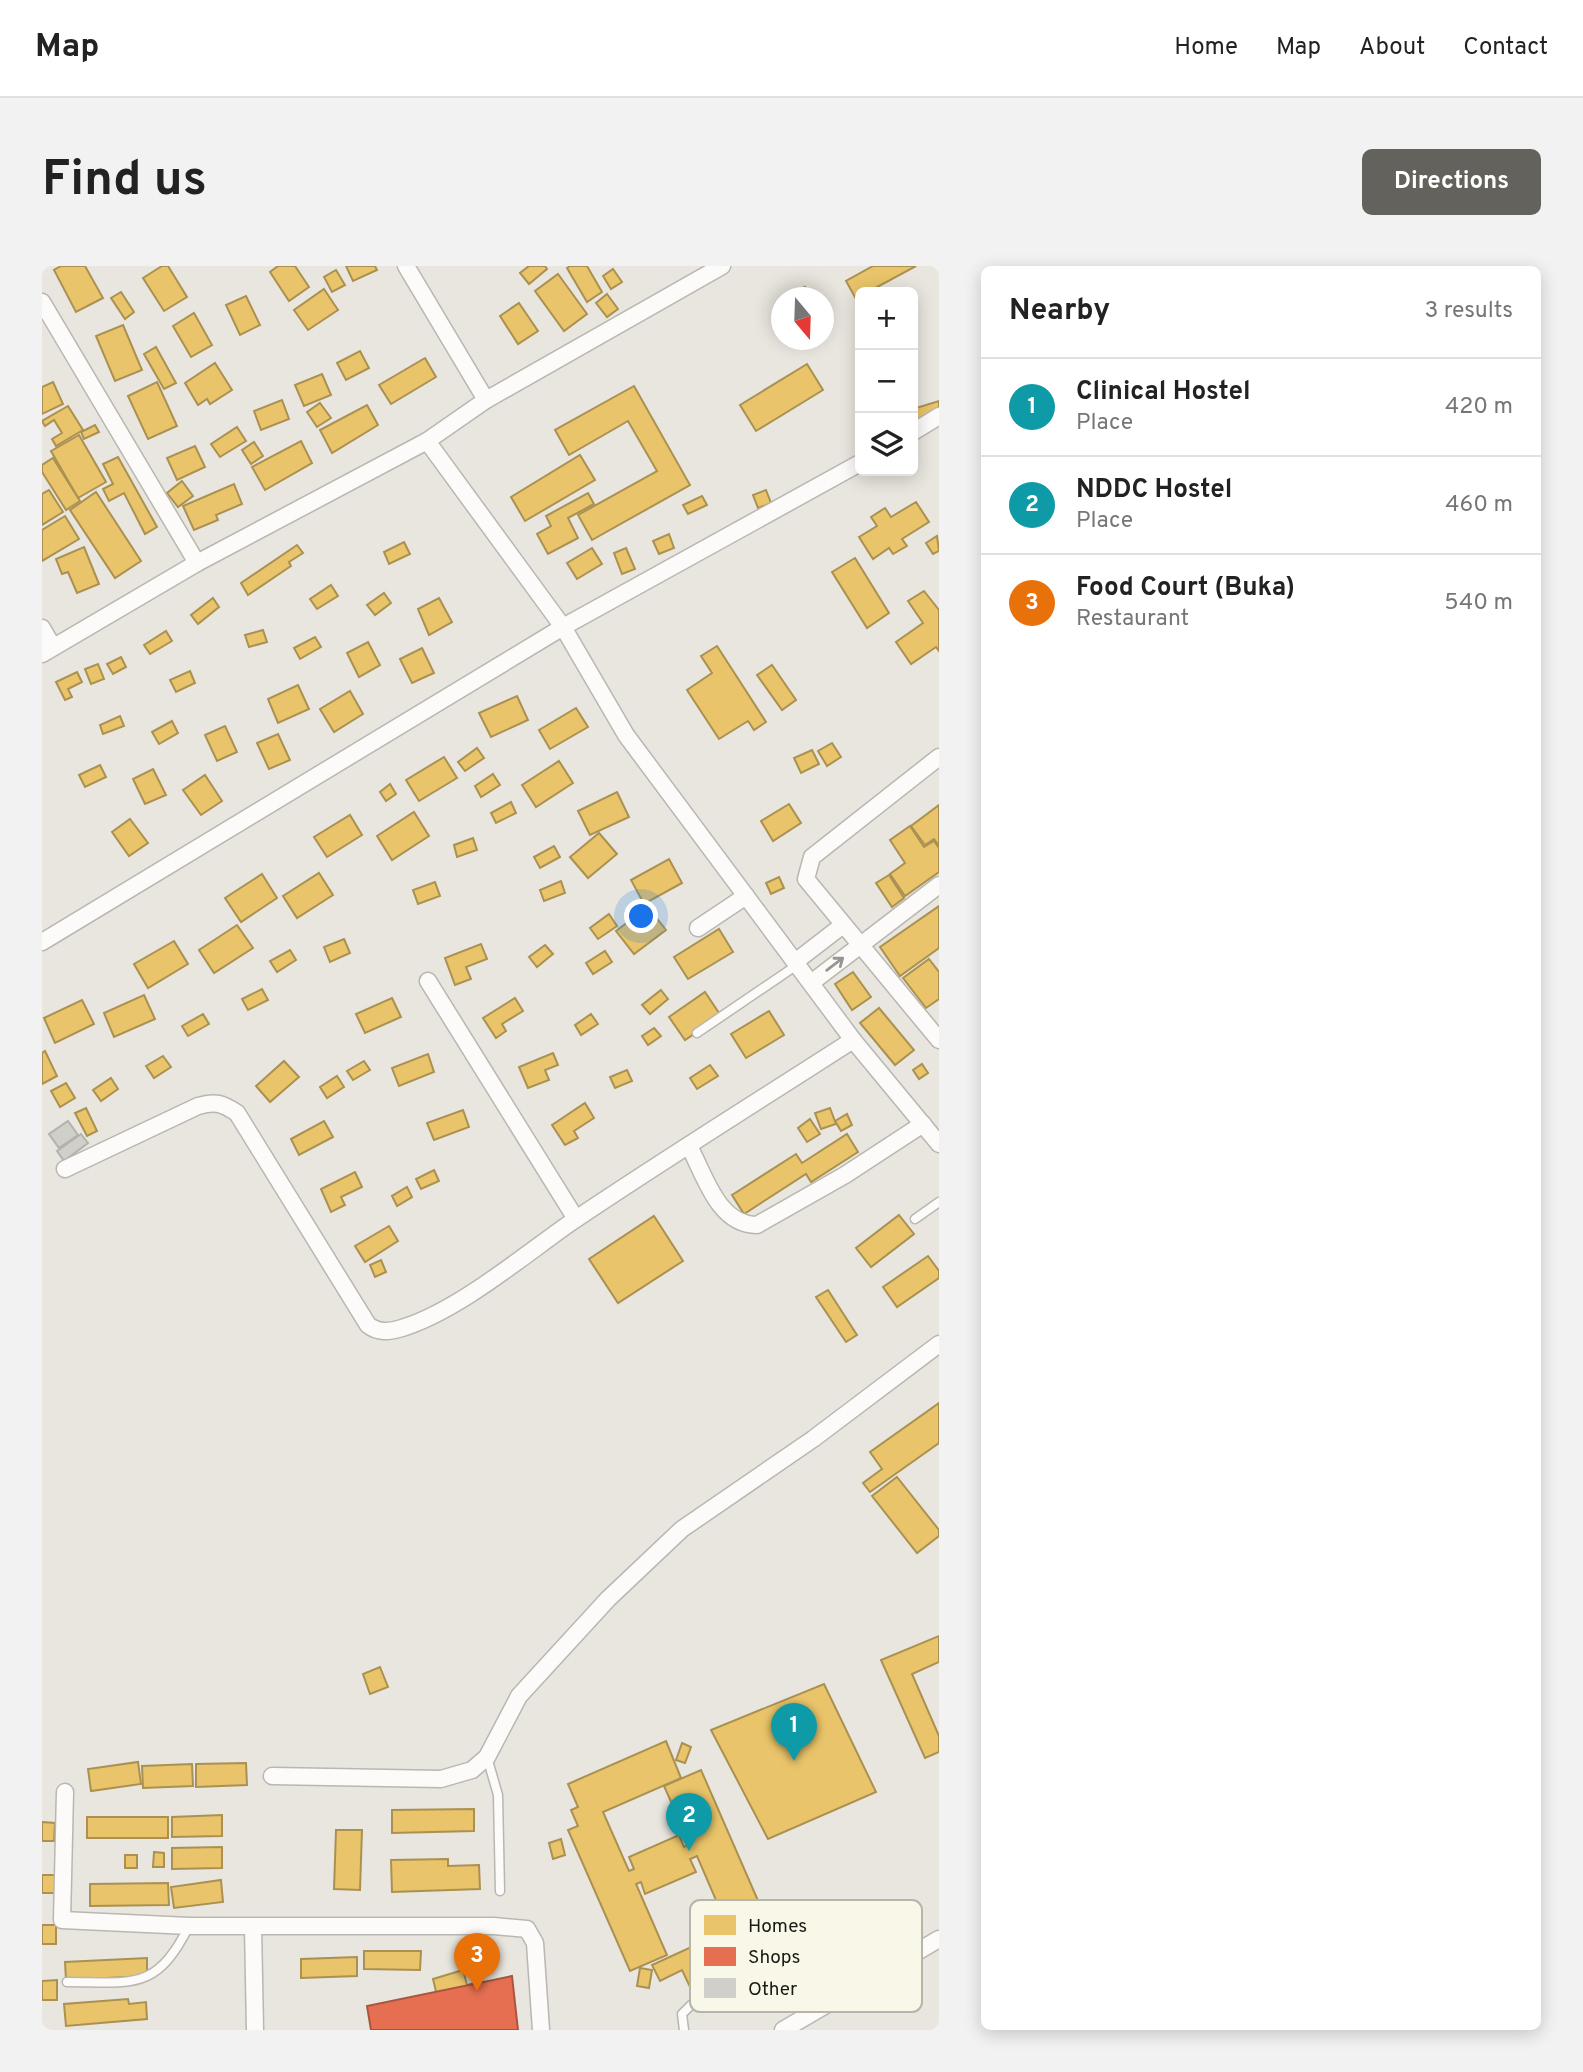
<!DOCTYPE html>
<meta charset="utf-8">
<style>
:root{--surface:#fff;--page:#f2f2f2;--text:#222;--muted:#767676;--line:#e0e0e0;--accent:#63625c}
body{margin:0;font-family:Overpass,sans-serif;background:var(--page);color:var(--text)}
.controls{position:absolute;right:21px;top:21px;display:grid;overflow:hidden;border-radius:10px;box-shadow:0 4px 18px #0003}
.controls button{width:63px;height:63px;display:grid;place-items:center;padding:0;border:0;border-bottom:2px solid var(--line);background:var(--surface);color:var(--text);font:35px sans-serif}
.compass{position:absolute;left:729px;top:21px;width:63px;height:63px;border-radius:50%;background:var(--surface);box-shadow:0 4px 18px #0003;rotate:161deg}
.you{position:absolute;left:600px;top:651px;width:24px;height:24px;margin:-18px;border:5px solid #fff;border-radius:50%;background:#1a73e8;box-shadow:0 0 0 10px #1a73e833}
.badge{display:grid;place-items:center;width:46px;height:46px;border-radius:50%;background:var(--accent);color:#fff;font-size:23px;font-weight:700}
.pin{position:absolute;translate:-50% -58px;filter:drop-shadow(0 2px 4px #0008)}
.pin::after{content:'';position:absolute;top:37px;width:24px;height:21px;background:inherit;clip-path:polygon(0 0,100% 0,50% 100%)}
.list{margin:0;padding:0;list-style:none}
h2{display:flex;justify-content:space-between;align-items:center;height:91px;margin:0;padding:0 28px;font-size:30px}
h2 small{font-size:23px;font-weight:400;color:var(--muted)}
.list li{display:grid;grid-template-columns:46px 1fr auto;gap:21px;align-items:center;box-sizing:border-box;height:98px;padding:0 28px;border-top:2px solid var(--line)}
.list b{display:block;font-size:26px;white-space:nowrap}
.list p{margin:0;font-size:23px;white-space:nowrap;color:var(--muted)}
.list em{font-size:23px;font-style:normal;color:var(--muted)}
.icon{flex:none;width:38px;height:38px;fill:none;stroke:currentColor;stroke-width:2;stroke-linecap:round;stroke-linejoin:round}
.map{position:relative;flex:none;width:897px;height:1764px;overflow:hidden;border-radius:10px}
header{display:flex;align-items:center;gap:42px;box-sizing:border-box;height:98px;padding:0 35px;background:var(--surface);border-bottom:2px solid var(--line)}
header strong{font-size:33px}
nav{display:flex;gap:38px;margin-inline-start:auto;font-size:24px}
.intro{display:flex;align-items:center;justify-content:space-between;box-sizing:border-box;height:168px;padding:0 42px}
h1{margin:0;font-size:49px}
.button{padding:18px 32px;border-radius:10px;background:var(--accent);color:#fff;font-size:24px;font-weight:700}
main{display:flex;gap:42px;padding:0 42px}
aside{flex:1;background:var(--surface);border-radius:10px;box-shadow:0 4px 18px #0003}
.map>svg:first-child{display:block}
</style>
<header>
<strong>Map</strong>
<nav><a>Home</a><a>Map</a><a>About</a><a>Contact</a></nav>
</header>
<div class="intro"><h1>Find us</h1><a class="button">Directions</a></div>
<main>
<div class="map">
<svg width="897" height="1764" viewBox="0 0 897 1764">
<rect width="100%" height="100%" fill="#e8e6de"/>
<!-- homes -->
<g fill="#e9c46a" stroke="#ab9151" stroke-width="2">
<polygon points="19,0 43,0 61,32 34,46 12,4"/>
<polygon points="120,0 126,0 145,31 122,45 101,12"/>
<polygon points="236,0 253,0 267,21 247,35 228,6"/>
<polygon points="304,0 333,0 335,4 311,15"/>
<polygon points="487,0 503,0 505,3 487,18 478,7"/>
<polygon points="528,0 545,0 560,26 545,36 525,2"/>
<polygon points="831,0 874,0 826,26 818,26 814,33 804,15"/>
<polygon points="571,3 580,16 569,23 561,10"/>
<polygon points="294,4 303,19 290,26 282,11"/>
<polygon points="516,8 545,48 522,65 493,25"/>
<polygon points="763,21 767,32 740,32"/>
<polygon points="282,23 296,44 266,64 252,44"/>
<polygon points="79,26 92,46 83,53 69,32"/>
<polygon points="565,28 576,43 565,51 554,37"/>
<polygon points="204,30 218,59 198,69 184,39"/>
<polygon points="477,37 496,65 476,78 458,50"/>
<polygon points="152,47 170,79 149,91 131,60"/>
<polygon points="81,59 100,104 73,115 54,70"/>
<polygon points="114,81 134,117 122,123 102,88"/>
<polygon points="318,85 327,102 304,114 295,97"/>
<polygon points="383,92 394,111 349,138 337,119"/>
<polygon points="173,97 190,124 168,138 165,133 156,139 143,117"/>
<polygon points="765,98 781,124 714,165 698,139"/>
<polygon points="280,108 289,129 262,140 253,119"/>
<polygon points="11,116 21,138 0,148 0,121"/>
<polygon points="115,116 135,160 106,173 86,130"/>
<polygon points="592,120 648,219 550,274 536,249 615,205 586,155 527,189 513,164"/>
<polygon points="240,134 247,153 219,164 212,145"/>
<polygon points="897,135 897,148 871,157 871,143"/>
<polygon points="278,137 289,152 275,161 265,146"/>
<polygon points="325,139 336,159 290,187 278,164"/>
<polygon points="26,140 41,164 14,180 10,173 20,167 12,154 3,160 0,155"/>
<polygon points="53,159 57,166 42,173 39,166"/>
<polygon points="195,161 204,175 178,191 169,178"/>
<polygon points="37,169 64,216 36,232 9,185"/>
<polygon points="259,175 270,197 223,224 210,201"/>
<polygon points="212,176 221,190 209,198 200,184"/>
<polygon points="153,180 163,201 135,214 125,192"/>
<polygon points="538,189 553,214 483,255 469,231"/>
<polygon points="76,191 115,261 103,268 82,227 67,235 61,223 71,218 61,198"/>
<polygon points="11,192 38,235 24,244 0,206 0,199"/>
<polygon points="140,215 151,230 136,241 125,227"/>
<polygon points="192,218 200,238 174,249 176,254 152,264 141,240"/>
<polygon points="7,224 21,246 0,259 0,228"/>
<polygon points="724,224 729,237 716,242 711,229"/>
<polygon points="54,226 99,295 73,312 28,244"/>
<polygon points="546,227 552,238 526,252 536,272 506,288 495,268 509,260 504,250"/>
<polygon points="660,230 665,239 646,248 641,239"/>
<polygon points="874,236 887,256 860,273 865,280 851,288 847,282 831,293 817,271 835,260 829,251 843,242 849,251"/>
<polygon points="23,250 37,273 0,295 0,264"/>
<polygon points="627,268 632,282 617,288 611,275"/>
<polygon points="895,270 897,285 891,288 884,277"/>
<polygon points="362,276 368,288 347,298 342,286"/>
<polygon points="255,279 261,287 247,296 249,300 206,329 199,317"/>
<polygon points="42,281 57,318 35,327 26,306 20,308 14,293"/>
<polygon points="550,282 560,298 535,313 525,297"/>
<polygon points="584,282 593,303 580,308 572,287"/>
<polygon points="813,292 847,347 825,362 790,306"/>
<polygon points="289,319 296,330 275,343 268,333"/>
<polygon points="882,325 897,344 897,385 894,381 869,398 854,376 881,357 866,335"/>
<polygon points="342,327 349,337 333,349 325,339"/>
<polygon points="171,332 177,341 156,358 149,349"/>
<polygon points="397,332 410,356 387,369 376,343"/>
<polygon points="221,364 225,376 207,381 203,369"/>
<polygon points="124,365 130,375 108,388 102,379"/>
<polygon points="273,371 279,381 258,393 252,382"/>
<polygon points="326,376 338,399 317,411 305,387"/>
<polygon points="675,380 724,456 712,464 706,455 677,473 645,424 670,407 659,390"/>
<polygon points="380,382 392,407 370,417 358,393"/>
<polygon points="79,391 84,401 71,408 65,398"/>
<polygon points="56,398 62,413 49,418 43,403"/>
<polygon points="730,399 754,434 740,444 715,409"/>
<polygon points="148,405 153,417 134,426 128,414"/>
<polygon points="35,406 40,416 26,423 30,431 23,434 14,416"/>
<polygon points="256,419 267,443 236,457 226,433"/>
<polygon points="308,425 321,448 292,466 278,443"/>
<polygon points="475,430 486,454 449,471 437,447"/>
<polygon points="534,442 546,461 508,483 497,464"/>
<polygon points="78,450 82,460 61,468 58,459"/>
<polygon points="130,455 136,467 117,478 110,466"/>
<polygon points="183,460 195,486 175,495 163,469"/>
<polygon points="236,468 248,494 227,503 215,477"/>
<polygon points="790,477 799,491 785,500 776,485"/>
<polygon points="435,482 442,492 423,505 416,496"/>
<polygon points="770,484 777,498 759,507 752,492"/>
<polygon points="402,491 415,512 377,535 364,514"/>
<polygon points="517,495 531,517 494,541 480,519"/>
<polygon points="58,499 64,511 43,521 37,509"/>
<polygon points="111,503 124,529 103,538 91,513"/>
<polygon points="451,508 458,519 439,531 433,520"/>
<polygon points="163,509 180,535 159,549 141,524"/>
<polygon points="348,518 354,528 344,535 338,526"/>
<polygon points="575,526 587,551 548,569 536,545"/>
<polygon points="469,536 474,547 454,557 449,547"/>
<polygon points="747,538 759,557 731,575 719,555"/>
<polygon points="897,539 897,580 892,573 883,579 869,560"/>
<polygon points="372,546 387,570 350,594 335,570"/>
<polygon points="308,549 320,569 285,591 272,571"/>
<polygon points="88,553 106,577 87,590 70,566"/>
<polygon points="868,560 882,581 892,575 897,582 897,606 863,630 848,608 863,597 848,574"/>
<polygon points="557,567 575,588 546,612 528,591"/>
<polygon points="431,572 435,584 415,591 412,579"/>
<polygon points="512,580 518,591 498,602 492,591"/>
<polygon points="627,593 640,617 602,638 589,614"/>
<polygon points="277,607 291,629 255,652 241,630"/>
<polygon points="220,608 235,632 199,656 183,632"/>
<polygon points="847,609 862,632 850,641 834,617"/>
<polygon points="737,611 742,622 729,628 724,617"/>
<polygon points="519,615 523,627 502,635 498,624"/>
<polygon points="393,616 398,630 376,638 371,624"/>
<polygon points="897,640 897,682 858,710 838,681"/>
<polygon points="606,641 624,664 592,688 574,665"/>
<polygon points="567,648 575,660 556,673 548,662"/>
<polygon points="195,659 211,682 172,707 157,684"/>
<polygon points="677,663 691,686 646,713 632,691"/>
<polygon points="302,673 308,687 288,696 282,681"/>
<polygon points="132,675 146,698 106,722 92,698"/>
<polygon points="439,678 445,693 424,701 429,713 413,719 403,692"/>
<polygon points="503,679 511,688 495,701 487,691"/>
<polygon points="248,684 254,694 235,706 228,695"/>
<polygon points="563,685 570,696 551,708 544,697"/>
<polygon points="887,693 897,706 897,733 884,742 861,712"/>
<polygon points="811,706 829,731 810,744 793,718"/>
<polygon points="220,723 226,734 206,744 200,733"/>
<polygon points="619,724 626,733 608,748 600,739"/>
<polygon points="663,726 679,750 643,774 627,751"/>
<polygon points="102,729 113,753 72,771 62,747"/>
<polygon points="350,732 359,751 323,767 314,748"/>
<polygon points="473,732 481,745 460,758 464,765 454,772 441,752"/>
<polygon points="40,734 52,758 13,777 2,752"/>
<polygon points="837,742 872,784 853,799 818,757"/>
<polygon points="727,745 742,769 704,792 689,768"/>
<polygon points="161,748 167,758 146,770 140,760"/>
<polygon points="549,748 556,758 539,769 533,759"/>
<polygon points="612,762 619,770 606,779 600,770"/>
<polygon points="3,785 15,810 0,818 0,787"/>
<polygon points="511,787 516,799 503,804 507,814 486,822 477,801"/>
<polygon points="386,788 392,806 357,820 350,802"/>
<polygon points="121,790 129,801 112,812 104,800"/>
<polygon points="242,795 257,811 228,836 214,820"/>
<polygon points="322,795 328,804 311,814 305,805"/>
<polygon points="880,798 886,807 877,813 871,804"/>
<polygon points="668,799 676,810 655,823 648,812"/>
<polygon points="585,804 590,815 573,822 568,811"/>
<polygon points="295,810 302,821 285,832 278,821"/>
<polygon points="69,812 76,823 59,835 51,824"/>
<polygon points="24,817 33,832 18,841 9,825"/>
<polygon points="543,837 552,852 532,865 536,872 523,879 510,859"/>
<polygon points="44,842 55,865 45,870 33,847"/>
<polygon points="788,842 794,858 779,863 773,847"/>
<polygon points="421,844 427,861 392,874 385,857"/>
<polygon points="805,848 810,859 799,865 793,855"/>
<polygon points="768,853 778,868 765,876 756,862"/>
<polygon points="282,855 291,871 257,889 249,873"/>
<polygon points="805,868 816,886 769,916 764,908 702,948 690,929 754,888 760,897"/>
<polygon points="392,904 397,915 379,923 374,913"/>
<polygon points="313,906 320,921 299,931 303,939 289,946 279,923"/>
<polygon points="365,921 370,931 355,940 350,930"/>
<polygon points="857,949 872,968 829,1001 814,982"/>
<polygon points="612,950 641,995 576,1037 547,993"/>
<polygon points="347,960 356,975 323,996 313,980"/>
<polygon points="886,990 897,1005 897,1012 855,1041 841,1021"/>
<polygon points="339,994 344,1006 333,1011 328,999"/>
<polygon points="786,1024 815,1069 804,1076 774,1031"/>
<polygon points="897,1137 897,1177 828,1226 821,1217 840,1203 828,1186"/>
<polygon points="855,1211 897,1264 897,1270 875,1287 830,1230"/>
<polygon points="897,1370 897,1396 870,1408 897,1470 897,1486 883,1492 839,1394"/>
<polygon points="338,1401 346,1421 328,1428 321,1408"/>
<polygon points="782,1418 834,1526 726,1573 669,1464"/>
<polygon points="624,1475 639,1512 561,1546 587,1605 592,1603 587,1591 637,1569 642,1581 648,1578 622,1520 659,1504 721,1646 686,1662 655,1590 648,1593 654,1606 603,1628 599,1616 594,1618 625,1689 588,1705 526,1564 536,1560 529,1544 536,1541 526,1518"/>
<polygon points="640,1477 649,1481 643,1497 634,1494"/>
<polygon points="96,1496 99,1518 49,1525 46,1503"/>
<polygon points="204,1497 205,1519 154,1521 154,1498"/>
<polygon points="150,1498 151,1520 101,1522 100,1500"/>
<polygon points="432,1543 432,1565 350,1567 350,1544"/>
<polygon points="180,1549 180,1570 130,1571 130,1551"/>
<rect x="45" y="1551" width="81" height="21"/>
<polygon points="0,1556 13,1557 12,1575 0,1575"/>
<polygon points="294,1564 320,1564 318,1624 292,1623"/>
<polygon points="519,1573 523,1589 511,1593 507,1577"/>
<polygon points="180,1581 180,1602 130,1603 130,1582"/>
<polygon points="112,1586 122,1587 122,1601 111,1601"/>
<rect x="83" y="1589" width="12" height="13"/>
<polygon points="406,1593 406,1600 437,1599 438,1623 350,1626 349,1594"/>
<polygon points="0,1609 14,1609 15,1627 0,1627"/>
<polygon points="179,1614 181,1636 132,1642 129,1621"/>
<polygon points="126,1617 127,1639 48,1640 48,1618"/>
<polygon points="704,1656 712,1673 687,1684 694,1700 648,1721 640,1704 618,1715 610,1699"/>
<rect x="0" y="1659" width="14" height="19"/>
<polygon points="322,1685 379,1685 378,1704 322,1703"/>
<polygon points="315,1691 315,1710 259,1712 259,1693"/>
<polygon points="105,1692 105,1710 24,1714 23,1696"/>
<polygon points="598,1702 610,1704 607,1722 595,1720"/>
<polygon points="421,1704 425,1719 432,1717 433,1724 396,1734 391,1713"/>
<polygon points="15,1714 15,1734 0,1734 0,1715"/>
<polygon points="445,1727 452,1760 434,1764 370,1764 366,1743"/>
<polygon points="86,1733 87,1738 104,1736 105,1753 24,1760 22,1738"/>
</g>
<!-- shops -->
<polygon fill="#e76f51" stroke="#aa563f" stroke-width="2" points="470,1710 476,1764 329,1764 325,1740"/>
<!-- building -->
<g fill="#d1cfca" stroke="#b3b2ac" stroke-width="2">
<polygon points="26,855 36,869 17,882 7,868"/>
<polygon points="39,868 46,877 22,895 15,885"/>
</g>
<g fill="none" stroke-linecap="round" stroke-linejoin="round">
<!-- service casing -->
<g stroke="#b8b7b1" stroke-width="11">
<g id="service">
<polyline points="655,767 755,699"/>
<polyline points="873,953 897,936"/>
<polyline points="445,1491 456,1529 458,1625"/>
<path d="M25,1716C90,1716 114,1726 147,1660"/>
<polyline points="642,1764 640,1748 649,1739 703,1712"/>
</g>
</g>
<!-- minor casing -->
<g stroke="#b8b7b1" stroke-width="19">
<g id="minor">
<polyline points="364,0 444,134"/>
<polyline points="0,36 155,297"/>
<polyline points="871,166 897,150"/>
<polyline points="385,175 521,361 584,469 811,774 897,878"/>
<polyline points="0,362 11,381"/>
<polyline points="0,388 155,297 385,175 444,134 680,0"/>
<polyline points="897,491 770,591 764,613 897,774"/>
<polyline points="656,662 704,630"/>
<polyline points="0,676 521,361 818,197"/>
<polyline points="753,696 801,659"/>
<polyline points="386,715 534,953"/>
<polyline points="769,717 897,619"/>
<path d="M647,880C663,910 676,959 715,959L803,909L881,858"/>
<path d="M23,903L156,840C173,835 180,837 195,847L326,1059C336,1067 347,1066 360,1062C416,1045 482,989 531,955C623,893 718,834 811,774"/>
<polyline points="230,1510 399,1513 430,1504 445,1491 477,1430 566,1333 640,1263 771,1173 897,1078"/>
<polyline points="23,1526 20,1654 147,1660 452,1660 485,1663 493,1677 499,1764"/>
<polyline points="211,1661 213,1764"/>
<polyline points="741,1764 897,1673"/>
</g>
</g>
<!-- service -->
<use href="#service" stroke="#fcfbfa" stroke-width="8"/>
<!-- minor -->
<use href="#minor" stroke="#fcfbfa" stroke-width="16"/>
</g>
<!-- one-way arrows -->
<defs><path id="oneway-shaft" d="M-6 0H5M1.5-3L5.5 0L1.5 3" fill="none" stroke-width="1.6" stroke-linecap="round" stroke-linejoin="round" transform="scale(1.75)"/></defs>
<use stroke="#979693" href="#oneway-shaft" transform="translate(793 698) rotate(-37)"/>
<!-- legend -->
<rect x="648" y="1634" width="232" height="112" rx="10" fill="#f8f7e8" stroke="#b6b5a9" stroke-width="2"/>
<rect x="662" y="1649" width="32" height="20" fill="#e9c46a"/>
<rect x="662" y="1681" width="32" height="19" fill="#e76f51"/>
<rect x="662" y="1712" width="32" height="20" fill="#d1cfca"/>
<g font-size="19" fill="#1b1b16">
<text x="706" y="1666">Homes</text>
<text x="706" y="1697">Shops</text>
<text x="706" y="1729">Other</text>
</g>
</svg>
<div class="controls">
<button>+</button>
<button>−</button>
<button><svg class="icon" aria-label="layers" viewBox="0 0 24 24"><path d="M12 4l9 5-9 5-9-5zM3 14l9 5 9-5"/></svg></button>
</div>
<svg class="compass" viewBox="-18 -18 36 36"><path d="M0-13l5 13h-10z" fill="#e53935"/><path d="M0 13l5-13h-10z" fill="#767676"/></svg>
<div class="you"></div>
<div class="pin badge" style="left:752px;top:1495px;background:#0f9aa8">1</div>
<div class="pin badge" style="left:647px;top:1585px;background:#0f9aa8">2</div>
<div class="pin badge" style="left:435px;top:1725px;background:#e8710a">3</div>
</div>
<aside>
<h2>Nearby<small>3 results</small></h2>
<ul class="list">
<li><span class="badge" style="background:#0f9aa8">1</span><div><b>Clinical Hostel</b><p>Place</p></div><em>420 m</em></li>
<li><span class="badge" style="background:#0f9aa8">2</span><div><b>NDDC Hostel</b><p>Place</p></div><em>460 m</em></li>
<li><span class="badge" style="background:#e8710a">3</span><div><b>Food Court (Buka)</b><p>Restaurant</p></div><em>540 m</em></li>
</ul>
</aside>
</main>
